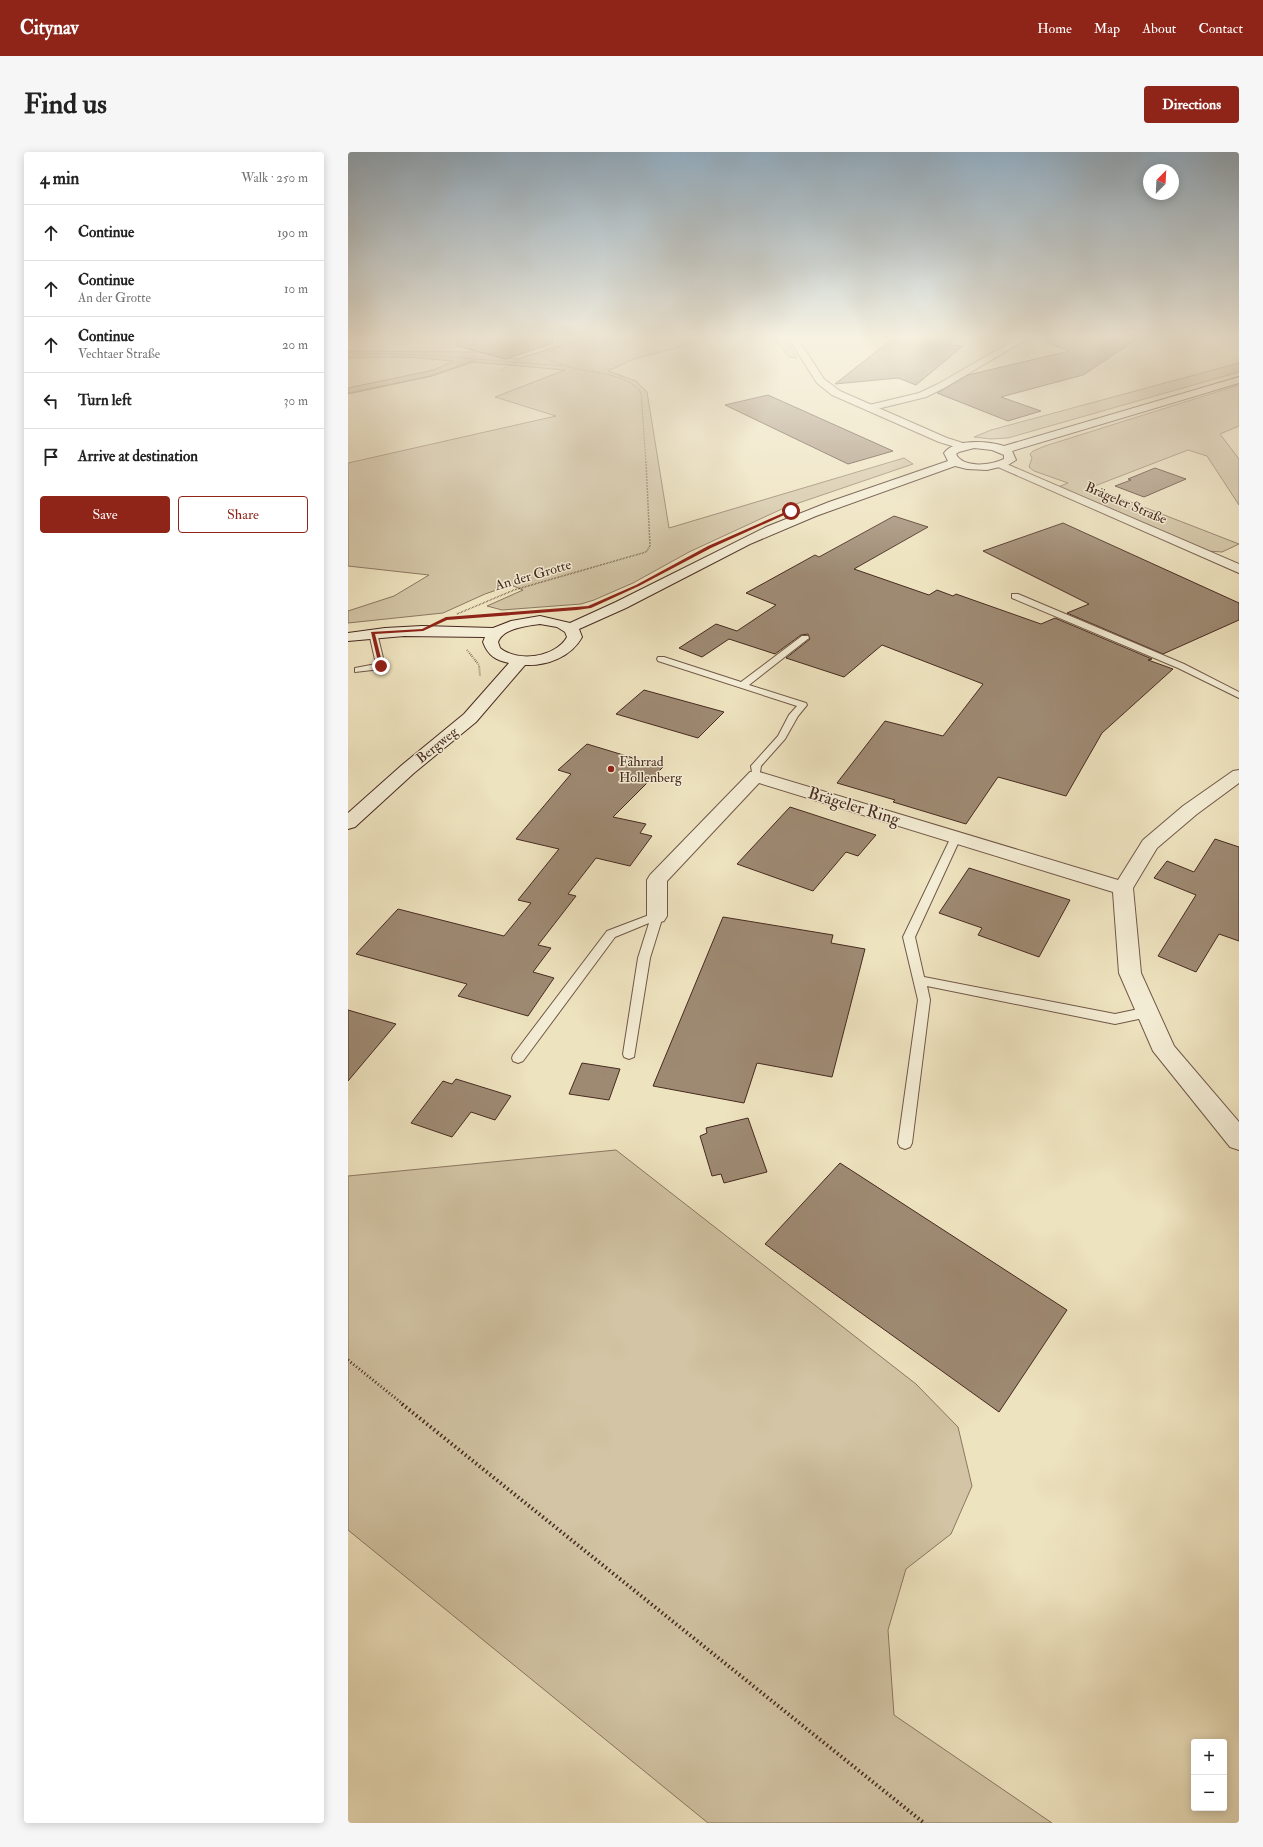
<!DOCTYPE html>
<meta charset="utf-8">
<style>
:root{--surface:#fff;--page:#f6f6f6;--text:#222;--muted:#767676;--line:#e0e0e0;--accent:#8f2418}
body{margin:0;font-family:"IM FELL Double Pica",serif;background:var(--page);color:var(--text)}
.controls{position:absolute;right:12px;bottom:12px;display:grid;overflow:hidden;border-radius:4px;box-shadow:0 2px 10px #0003}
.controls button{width:36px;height:36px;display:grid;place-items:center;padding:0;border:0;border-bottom:1px solid var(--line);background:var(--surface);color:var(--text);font:20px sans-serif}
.compass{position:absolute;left:795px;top:12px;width:36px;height:36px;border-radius:50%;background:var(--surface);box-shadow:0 2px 10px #0003;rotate:24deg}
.stop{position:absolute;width:12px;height:12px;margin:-9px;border:3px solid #8f2418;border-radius:50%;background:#fff}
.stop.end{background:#8f2418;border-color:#fff;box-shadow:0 1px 4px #0008}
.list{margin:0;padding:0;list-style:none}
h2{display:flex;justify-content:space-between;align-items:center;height:52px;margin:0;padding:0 16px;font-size:17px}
h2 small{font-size:13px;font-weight:400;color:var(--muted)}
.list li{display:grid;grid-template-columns:26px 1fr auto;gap:12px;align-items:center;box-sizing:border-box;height:56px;padding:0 16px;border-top:1px solid var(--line)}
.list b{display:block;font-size:15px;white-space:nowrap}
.list p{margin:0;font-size:13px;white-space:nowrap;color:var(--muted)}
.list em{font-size:13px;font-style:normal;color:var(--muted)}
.actions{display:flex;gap:8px;padding:12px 16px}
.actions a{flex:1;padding:9px 0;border:1px solid var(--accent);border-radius:4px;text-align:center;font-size:14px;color:var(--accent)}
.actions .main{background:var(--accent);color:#fff}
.icon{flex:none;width:22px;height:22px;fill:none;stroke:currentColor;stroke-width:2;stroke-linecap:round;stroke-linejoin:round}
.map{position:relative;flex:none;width:891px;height:1671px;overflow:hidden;border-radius:4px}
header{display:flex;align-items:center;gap:24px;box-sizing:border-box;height:56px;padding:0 20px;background:var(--accent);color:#fff}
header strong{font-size:19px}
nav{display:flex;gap:22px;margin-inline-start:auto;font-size:14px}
.intro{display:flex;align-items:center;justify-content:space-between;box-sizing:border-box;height:96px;padding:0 24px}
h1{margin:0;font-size:28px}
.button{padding:10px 18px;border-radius:4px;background:var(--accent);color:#fff;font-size:14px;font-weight:700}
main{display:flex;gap:24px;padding:0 24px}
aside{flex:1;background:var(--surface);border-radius:4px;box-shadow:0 2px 10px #0003}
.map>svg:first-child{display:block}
</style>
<header>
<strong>Citynav</strong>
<nav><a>Home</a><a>Map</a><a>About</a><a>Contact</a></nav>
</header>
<div class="intro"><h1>Find us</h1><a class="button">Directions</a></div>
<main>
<aside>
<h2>4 min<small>Walk · 250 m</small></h2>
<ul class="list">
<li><svg class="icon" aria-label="ahead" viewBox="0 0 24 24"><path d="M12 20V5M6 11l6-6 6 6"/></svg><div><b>Continue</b></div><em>190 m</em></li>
<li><svg class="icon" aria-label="ahead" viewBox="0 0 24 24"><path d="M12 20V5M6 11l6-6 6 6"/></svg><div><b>Continue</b><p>An der Grotte</p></div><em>10 m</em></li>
<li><svg class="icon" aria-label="ahead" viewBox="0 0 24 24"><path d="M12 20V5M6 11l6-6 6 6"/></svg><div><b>Continue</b><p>Vechtaer Straße</p></div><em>20 m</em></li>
<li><svg class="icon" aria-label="left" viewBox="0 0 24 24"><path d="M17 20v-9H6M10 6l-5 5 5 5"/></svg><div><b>Turn left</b></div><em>30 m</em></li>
<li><svg class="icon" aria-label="arrive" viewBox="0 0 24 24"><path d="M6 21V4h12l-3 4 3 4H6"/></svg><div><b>Arrive at destination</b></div></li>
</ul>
<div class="actions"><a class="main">Save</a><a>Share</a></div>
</aside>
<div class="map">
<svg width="891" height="1671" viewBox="0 0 891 1671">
<rect width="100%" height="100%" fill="#eee3bf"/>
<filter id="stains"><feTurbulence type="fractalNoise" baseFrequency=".005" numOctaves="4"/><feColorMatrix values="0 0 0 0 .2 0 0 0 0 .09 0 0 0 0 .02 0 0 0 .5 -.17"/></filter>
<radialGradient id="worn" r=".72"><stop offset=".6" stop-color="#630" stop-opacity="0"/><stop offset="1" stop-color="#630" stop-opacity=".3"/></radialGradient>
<!-- green -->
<g fill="#d2c4a4" stroke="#8c7762">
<polygon points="233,187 362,187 286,207 260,219 288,229 299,240 321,376 556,306 565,312 436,356 341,400 285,431 246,448 233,452 154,458 139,454 175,438 163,433 137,442 95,461 0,471 0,459 46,444 81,423 0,414 0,311 208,264 147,245 217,218 125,210 84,224 0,242 0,236 86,218 105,209 60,205 0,206 0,199 130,200 170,207"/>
<polygon points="427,187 438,187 449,206 441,205"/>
<polygon points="891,211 891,220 660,286 643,287 626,285 643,278"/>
<polygon points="891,233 891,274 872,282 891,307 891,353 859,304 840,298 744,335 891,392 874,400 859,399 710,335 720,331 686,319 681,315 684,306 682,302 685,299 697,294"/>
<polygon points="268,998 568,1232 610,1275 624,1334 603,1382 558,1417 540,1478 546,1563 704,1671 360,1671 0,1378 0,1024"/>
</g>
<!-- building -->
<g fill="#9e8a73" stroke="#472a20">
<polygon points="110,187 205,187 205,191 158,207 109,194"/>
<polygon points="544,187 608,187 602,193 615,194 568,233 550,226 487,232"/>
<polygon points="698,187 746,187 758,189 767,187 789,187 735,223 653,245 693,259 660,269 589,241 620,223 721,199 697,190"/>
<polygon points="420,243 545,299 500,312 377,253"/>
<polygon points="807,316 838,327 796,345 767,334 783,328 780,327"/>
<polygon points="546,364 580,375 506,417 581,443 589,438 605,444 608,442 693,472 707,466 804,507 800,508 825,517 754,581 718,644 650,625 618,672 545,650 547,648 489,631 537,569 595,584 635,532 534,493 496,525 438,506 462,487 460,482 453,483 427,502 381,487 354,505 331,496 368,472 389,479 428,453 398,441 467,403 471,405"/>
<polygon points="715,371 891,451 891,468 815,502 719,461 741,452 635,399"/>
<polygon points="296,538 376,560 350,586 268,562"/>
<polygon points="239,592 315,615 265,665 298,672 292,681 304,684 282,714 248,706 220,742 228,744 190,793 203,796 185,820 206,826 180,864 110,844 119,832 8,802 50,757 156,784 183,751 170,748 211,697 168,687 223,622 210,618"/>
<polygon points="442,655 528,683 510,704 498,700 465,739 389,712"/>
<polygon points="867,687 891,695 891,789 871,782 848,820 810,804 848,743 806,726 819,709 846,720"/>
<polygon points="621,716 722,748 691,805 630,783 634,776 591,761"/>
<polygon points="375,765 485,783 483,791 517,797 484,925 409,911 396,951 305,934"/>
<polygon points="0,858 48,872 0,929"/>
<polygon points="234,911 272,917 261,948 221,942"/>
<polygon points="108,927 163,944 147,968 123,960 104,985 63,971 95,929 104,932"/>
<polygon points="400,966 419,1020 376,1031 373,1022 364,1024 352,984 359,981 358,976"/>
<polygon points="492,1011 719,1158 651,1260 417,1092"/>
</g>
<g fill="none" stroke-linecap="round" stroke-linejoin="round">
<!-- service casing -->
<g stroke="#715848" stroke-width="2">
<g id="service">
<polygon points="664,442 670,442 836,512 891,540 891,546 830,516 664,446"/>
<polygon points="22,479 25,479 29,481 37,514 33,517 7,520 7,516 28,512 21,481"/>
<polygon points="454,484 460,484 461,486 401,533 458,551 459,553 450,564 437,587 413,614 411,626 405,626 403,614 430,584 441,563 449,554 310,509 309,507 310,505 316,505 393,530"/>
<polygon points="608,682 613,685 567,785 576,825 767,862 800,855 804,857 806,860 804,863 800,865 767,872 579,834 582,848 564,991 562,995 557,997 552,995 550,991 570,848 555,785 603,685"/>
<polygon points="309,760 313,761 315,764 302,806 286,905 281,907 276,905 275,902 290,806 301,771 267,785 175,909 170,911 165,909 164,906 165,903 259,779"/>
</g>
</g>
<!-- minor casing -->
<g stroke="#715848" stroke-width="2">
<g id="minor">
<polygon points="668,187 679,187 596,236 578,245 521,259 516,256 517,254 571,241 590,232"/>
<polygon points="891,618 891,631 849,662 809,696 785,736 793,821 826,894 891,970 891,998 882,995 805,899 771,821 765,740 411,631 319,729 319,764 316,769 309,771 302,769 299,764 299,728 302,723 402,620 408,619 770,728 795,688 835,654 885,619"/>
</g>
</g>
<!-- tertiary casing -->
<g stroke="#715848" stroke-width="2">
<g id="tertiary">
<polygon points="441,187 450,187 476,227 492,239 599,286 618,292 620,294 614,297 591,290 484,243 469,231"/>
<polygon points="654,310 891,412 891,421 650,315 648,313"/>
</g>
</g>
<!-- secondary casing -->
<g stroke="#472a20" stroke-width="2">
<path id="secondary" d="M891,225V231L664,299L668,308L660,313L639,318L619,317L607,314L468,364L402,392L278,456L231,477L234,485C223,505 199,514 177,513L128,570L66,621L7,675L0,677V661L54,613L116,562L161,511C148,508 140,504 135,490L137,485L56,484L0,489V481L37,476L74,474L145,476L163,469L192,464L222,471L268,450L418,375L481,350L600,309L596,301C607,286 641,289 656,294ZM626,296L644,298L656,303V307C644,313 615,317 608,302L611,300ZM192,472L209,475L217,480L219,485C208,505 170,511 152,496L150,490C155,476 179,474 192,472Z"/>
</g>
<!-- path-far4 -->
<g stroke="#472a20" stroke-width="1" stroke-dasharray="0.5 1" stroke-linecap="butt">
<polyline points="0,201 78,203 215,214"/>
<path d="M187,202C198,206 210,212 222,215C245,222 278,220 293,241L298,311"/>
<polyline points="152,219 176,205 238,187"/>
<polyline points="0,241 82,224 127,208"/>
</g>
<!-- path-far3 -->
<polyline stroke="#472a20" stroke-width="1.5" stroke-dasharray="0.5 1" stroke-linecap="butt" points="109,462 166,438 298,400 302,394 298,310"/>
<!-- path-far2 -->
<polyline stroke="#472a20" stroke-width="2" stroke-dasharray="0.5 1.5" stroke-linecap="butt" points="119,498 131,513 132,524"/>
<!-- path-far1 -->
<polyline stroke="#472a20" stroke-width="3" stroke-dasharray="1 2.5" stroke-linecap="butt" points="0,1208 56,1253"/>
<!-- path -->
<polyline stroke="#472a20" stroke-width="4" stroke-dasharray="1.5 3" stroke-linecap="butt" points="54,1252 576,1671"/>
<!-- service -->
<use href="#service" fill="#f4edd5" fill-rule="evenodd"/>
<!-- minor -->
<use href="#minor" fill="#f4edd5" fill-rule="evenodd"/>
<!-- tertiary -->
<use href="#tertiary" fill="#f4edd5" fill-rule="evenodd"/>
<!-- secondary -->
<use href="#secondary" fill="#f4edd5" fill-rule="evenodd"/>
</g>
<!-- sky -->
<linearGradient id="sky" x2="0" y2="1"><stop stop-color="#93aec2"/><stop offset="0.44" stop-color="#f7f2e2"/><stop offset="1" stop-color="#f7f2e2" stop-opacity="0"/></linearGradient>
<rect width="891" height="421" fill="url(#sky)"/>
<!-- route -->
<polygon fill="#8f2418" points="442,358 445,359 363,396 291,434 243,456 229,458 99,468 75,479 27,482 35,514 33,516 31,514 23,480 74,477 98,465 240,454 288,433 360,394"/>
<!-- markers -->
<circle fill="#8f2418" stroke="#f4edd5" stroke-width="1.5" cx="263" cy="617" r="4"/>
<g text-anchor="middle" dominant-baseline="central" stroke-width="3" stroke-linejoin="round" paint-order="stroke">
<!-- far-street labels -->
<g font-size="14" fill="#472a20" stroke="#f4edd5">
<text transform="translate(778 351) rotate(23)">Brägeler Straße</text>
<text transform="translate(185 423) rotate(-16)">An der Grotte</text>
<text transform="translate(89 593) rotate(-39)">Bergweg</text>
</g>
<!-- far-poi labels -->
<g font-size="14" fill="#472a20" stroke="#f4edd5" text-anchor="start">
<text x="271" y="609">Fahrrad<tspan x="271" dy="16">Hollenberg</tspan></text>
</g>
<!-- street labels -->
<g font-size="17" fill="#472a20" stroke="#f4edd5">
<text transform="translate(506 654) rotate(17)">Brägeler Ring</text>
</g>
</g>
<rect width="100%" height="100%" filter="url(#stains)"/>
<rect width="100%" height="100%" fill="url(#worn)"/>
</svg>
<div class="controls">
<button>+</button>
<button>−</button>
</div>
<svg class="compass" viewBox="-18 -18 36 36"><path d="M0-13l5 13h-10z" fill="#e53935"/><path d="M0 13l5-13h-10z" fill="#767676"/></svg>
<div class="stop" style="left:443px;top:359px"></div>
<div class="stop end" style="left:33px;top:514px"></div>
</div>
</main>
